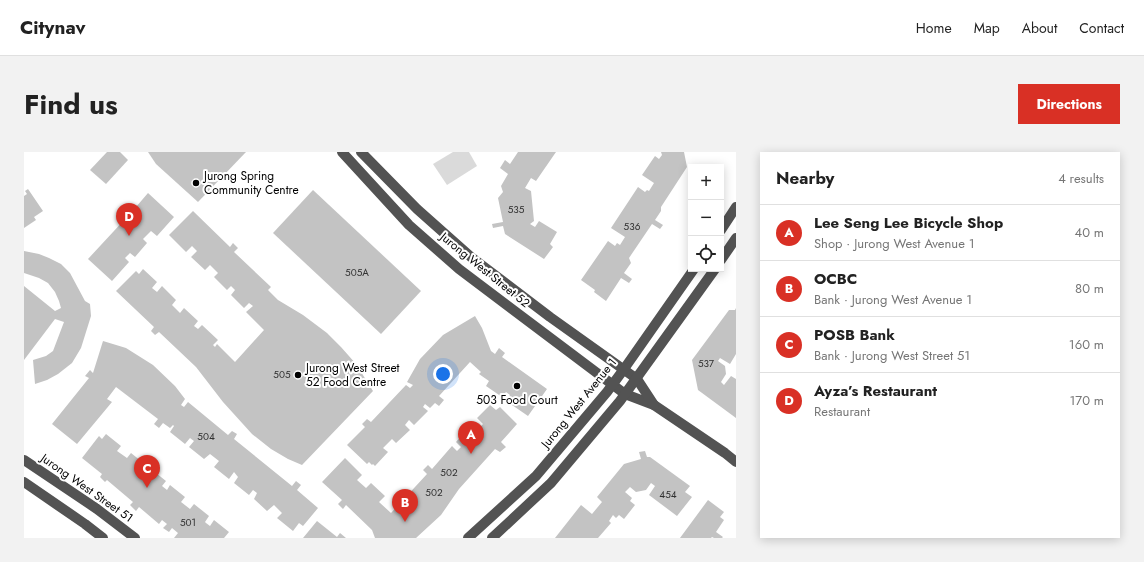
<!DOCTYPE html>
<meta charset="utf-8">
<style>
:root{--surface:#fff;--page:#f2f2f2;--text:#222;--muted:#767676;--line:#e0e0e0;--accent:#d93025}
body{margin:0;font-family:Jost,sans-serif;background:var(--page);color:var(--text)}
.controls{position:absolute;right:12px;top:12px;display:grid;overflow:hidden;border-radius:0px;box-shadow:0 2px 10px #0003}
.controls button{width:36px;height:36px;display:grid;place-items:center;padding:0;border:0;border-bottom:1px solid var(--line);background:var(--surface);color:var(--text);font:20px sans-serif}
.you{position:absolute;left:419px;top:222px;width:14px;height:14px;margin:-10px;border:3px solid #fff;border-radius:50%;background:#1a73e8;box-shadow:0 0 0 6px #1a73e833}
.badge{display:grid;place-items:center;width:26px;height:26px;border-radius:50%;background:var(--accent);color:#fff;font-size:13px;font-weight:700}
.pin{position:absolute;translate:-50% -33px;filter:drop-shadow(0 1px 2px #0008)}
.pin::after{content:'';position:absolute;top:21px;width:14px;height:12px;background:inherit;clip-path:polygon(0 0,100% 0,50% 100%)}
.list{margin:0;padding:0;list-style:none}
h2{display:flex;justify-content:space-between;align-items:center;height:52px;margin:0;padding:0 16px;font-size:17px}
h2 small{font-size:13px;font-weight:400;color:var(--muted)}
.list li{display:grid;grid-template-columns:26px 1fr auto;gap:12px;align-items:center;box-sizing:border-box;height:56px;padding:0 16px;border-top:1px solid var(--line)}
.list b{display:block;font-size:15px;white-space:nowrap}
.list p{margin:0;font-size:13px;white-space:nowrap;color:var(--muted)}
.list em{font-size:13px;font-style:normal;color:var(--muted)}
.icon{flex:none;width:22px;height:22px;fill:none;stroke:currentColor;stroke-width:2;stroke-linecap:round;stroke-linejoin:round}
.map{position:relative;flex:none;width:712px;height:386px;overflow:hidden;border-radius:0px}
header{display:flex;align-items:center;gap:24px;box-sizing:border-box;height:56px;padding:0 20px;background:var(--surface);border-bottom:1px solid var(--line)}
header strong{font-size:19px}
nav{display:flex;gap:22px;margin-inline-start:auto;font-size:14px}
.intro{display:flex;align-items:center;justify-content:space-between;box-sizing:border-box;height:96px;padding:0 24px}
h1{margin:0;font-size:28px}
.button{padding:10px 18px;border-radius:0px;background:var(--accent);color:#fff;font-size:14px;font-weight:700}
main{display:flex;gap:24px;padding:0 24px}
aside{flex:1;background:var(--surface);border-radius:0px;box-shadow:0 2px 10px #0003}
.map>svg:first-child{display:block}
</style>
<header>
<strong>Citynav</strong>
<nav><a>Home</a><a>Map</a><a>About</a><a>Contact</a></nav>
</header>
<div class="intro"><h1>Find us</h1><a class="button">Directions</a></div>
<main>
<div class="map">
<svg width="712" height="386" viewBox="0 0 712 386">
<rect width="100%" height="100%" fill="#fff"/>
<!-- green -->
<polygon fill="#dadada" points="429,0 445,0 453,14 423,33 409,12"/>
<!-- building -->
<g fill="#c3c3c3">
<polygon points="83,0 96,0 104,8 82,32 66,18"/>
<polygon points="124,0 222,0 174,50 132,12"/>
<polygon points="494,0 532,0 512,29 507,26 501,36 507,39 510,69 506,72 511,75 515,69 533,80 526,92 529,95 520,107 481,82 479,74 469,76 468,72 479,70 474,46 479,40 477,34 484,22 476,16 481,8 486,12"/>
<polygon points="637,0 660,0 663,15 637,55 637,59 631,68 639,73 636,77 628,72 605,106 607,111 600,121 608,127 605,131 597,126 582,149 570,140 571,138 557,128 584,89 591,94 593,91 596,93 601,85 587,76 614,35 621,40 623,38 625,39 630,31 618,23 631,4 635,7 638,3"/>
<polygon points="4,37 19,59 10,65 12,68 0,76 0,44 3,42 1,39"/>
<polygon points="289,38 397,139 357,182 249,81"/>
<polygon points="124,41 150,65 133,84 127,79 119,87 123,91 111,105 106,101 101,106 105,110 88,129 64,107 102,66 98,63 102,58 106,62"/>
<polygon points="169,59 206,95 209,91 214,96 210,100 247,135 244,138 254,148 279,163 303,181 317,195 332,212 349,239 278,313 264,307 247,297 228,282 199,250 172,215 135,180 131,183 127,179 130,175 92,139 112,119 115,122 119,117 133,130 128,136 133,140 138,134 152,148 148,153 156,161 160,156 174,169 170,174 174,177 178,173 194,188 189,193 191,195 193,192 211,210 240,178 222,160 229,154 225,151 220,156 207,143 211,138 207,134 203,138 190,125 194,121 186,113 181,118 167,105 173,99 168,94 162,100 145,83"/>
<polygon points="0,99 15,102 25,106 37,112 46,121 61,149 66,152 67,164 57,196 48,211 34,222 23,228 11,232 9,208 22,204 29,199 40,170 31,167 0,208 0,134 31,159 37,156 35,149 31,140 24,131 15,126 0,121"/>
<polygon points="712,156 712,202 706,212 696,206 694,209 701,214 702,222 697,230 700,233 707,224 712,227 712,266 674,238 668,208 705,158 711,158"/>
<polygon points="451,164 458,176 467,199 471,202 475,196 481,201 478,205 523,237 504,264 482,249 486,243 482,240 478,245 462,234 465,229 455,222 457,220 446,210 415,244 420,248 415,254 411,251 406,256 401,252 399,255 404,259 390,273 385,268 381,273 386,278 372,291 368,287 359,296 364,300 351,314 349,312 348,313 345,310 343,312 323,293 341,275 338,272 343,267 347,270 382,233 386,236 389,233 383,230 396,207 419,183"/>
<polygon points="79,189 102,196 129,213 151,234 161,247 157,253 160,255 164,250 204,283 208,279 213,282 210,287 268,334 272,329 277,333 273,338 294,356 279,374 275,371 269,379 253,366 258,361 250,353 243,359 230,347 233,341 229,338 225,343 210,331 214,325 210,320 205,327 190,315 195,309 186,302 180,307 165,295 170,289 166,286 161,292 146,280 150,274 149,273 146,276 139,271 135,276 130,272 134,267 92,235 83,247 88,250 53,292 28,272 65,226 61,224 66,218 69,221"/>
<polygon points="466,253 472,258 476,255 493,272 477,290 482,295 476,300 471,297 435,337 417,363 392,386 351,386 348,378 322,353 319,357 314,352 318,348 298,330 321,306 338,323 333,328 342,336 347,331 361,344 355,350 367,361 403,322 399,318 404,313 408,317 428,294 433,299 437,295 432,290 445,275 450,281 459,272 453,266"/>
<polygon points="82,282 97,294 93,299 103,306 107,301 122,313 118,318 123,322 127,317 142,329 138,334 143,338 146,333 161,345 157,350 166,357 170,352 185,364 181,370 182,371 186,374 190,368 205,380 200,386 150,386 154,381 148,376 145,380 139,376 143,372 138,368 135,372 115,355 112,359 106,353 109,350 83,328 81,330 76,325 78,322 58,306 75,284 78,287"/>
<polygon points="621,299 623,305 626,305 666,334 661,340 668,345 653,364 625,343 631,334 627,331 622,338 612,340 606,335 601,340 608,346 606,349 611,353 600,367 595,363 592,366 589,363 585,369 587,371 574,386 531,386 557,353 568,362 578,350 573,345 600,312 617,307 615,300"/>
<polygon points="684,348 700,360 696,365 700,368 692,380 699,385 698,386 690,386 688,385 687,386 656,386"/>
<polygon points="293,369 313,385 316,381 322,386 279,386"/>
</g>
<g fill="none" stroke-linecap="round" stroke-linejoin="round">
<!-- minor -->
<g stroke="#535353" stroke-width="10">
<polyline points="318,0 385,73 435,117 601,242 630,253 701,301 712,310"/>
<polyline points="337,0 393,57 447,105 526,165 613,227 630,253"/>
<polyline points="697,78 712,55"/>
<polyline points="697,108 712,86"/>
<polyline points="0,308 73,357 111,386"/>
<polyline points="0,330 61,372 79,386"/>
<polyline points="444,386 512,324 583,240 600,217 670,117"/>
<polyline points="468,386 527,331 596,249 691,117"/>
</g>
</g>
<!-- markers -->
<g fill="#000" stroke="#fff" stroke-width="1.5">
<circle cx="172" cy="31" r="4"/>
<circle cx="274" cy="223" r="4"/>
<circle cx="493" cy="234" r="4"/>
</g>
<g text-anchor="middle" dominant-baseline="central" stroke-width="4" stroke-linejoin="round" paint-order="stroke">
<!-- number labels -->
<g font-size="10" fill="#313131">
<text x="492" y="57">535</text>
<text x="608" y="74">536</text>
<text x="333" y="120">505A</text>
<text x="682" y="211">537</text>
<text x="258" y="222">505</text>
<text x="182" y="284">504</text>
<text x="425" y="320">502</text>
<text x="410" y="340">502</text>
<text x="644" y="342">454</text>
<text x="164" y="370">501</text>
</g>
<!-- poi labels -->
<g font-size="12" fill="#000" stroke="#fff" text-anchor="start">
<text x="180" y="24">Jurong Spring<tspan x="180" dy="14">Community Centre</tspan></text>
<text x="282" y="216">Jurong West Street<tspan x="282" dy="14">52 Food Centre</tspan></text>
<text x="493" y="248" text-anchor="middle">503 Food Court</text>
</g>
<!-- street labels -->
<g font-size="12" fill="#000" stroke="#fff">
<text transform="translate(461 118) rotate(39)">Jurong West Street 52</text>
<text transform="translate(555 251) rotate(-51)">Jurong West Avenue 1</text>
<text transform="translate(63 336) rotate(35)">Jurong West Street 51</text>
</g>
</g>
</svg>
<div class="controls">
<button>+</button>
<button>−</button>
<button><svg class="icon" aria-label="locate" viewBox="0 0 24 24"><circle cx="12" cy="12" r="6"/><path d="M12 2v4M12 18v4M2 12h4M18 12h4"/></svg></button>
</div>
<div class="you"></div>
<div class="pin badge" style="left:447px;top:302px">A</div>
<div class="pin badge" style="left:381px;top:370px">B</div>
<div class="pin badge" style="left:123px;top:336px">C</div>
<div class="pin badge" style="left:105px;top:84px">D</div>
</div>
<aside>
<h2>Nearby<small>4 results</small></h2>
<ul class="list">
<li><span class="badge">A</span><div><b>Lee Seng Lee Bicycle Shop</b><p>Shop · Jurong West Avenue 1</p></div><em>40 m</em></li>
<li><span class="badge">B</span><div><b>OCBC</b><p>Bank · Jurong West Avenue 1</p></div><em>80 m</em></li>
<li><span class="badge">C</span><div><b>POSB Bank</b><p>Bank · Jurong West Street 51</p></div><em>160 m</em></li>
<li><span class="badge">D</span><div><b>Ayza’s Restaurant</b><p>Restaurant</p></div><em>170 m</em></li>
</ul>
</aside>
</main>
